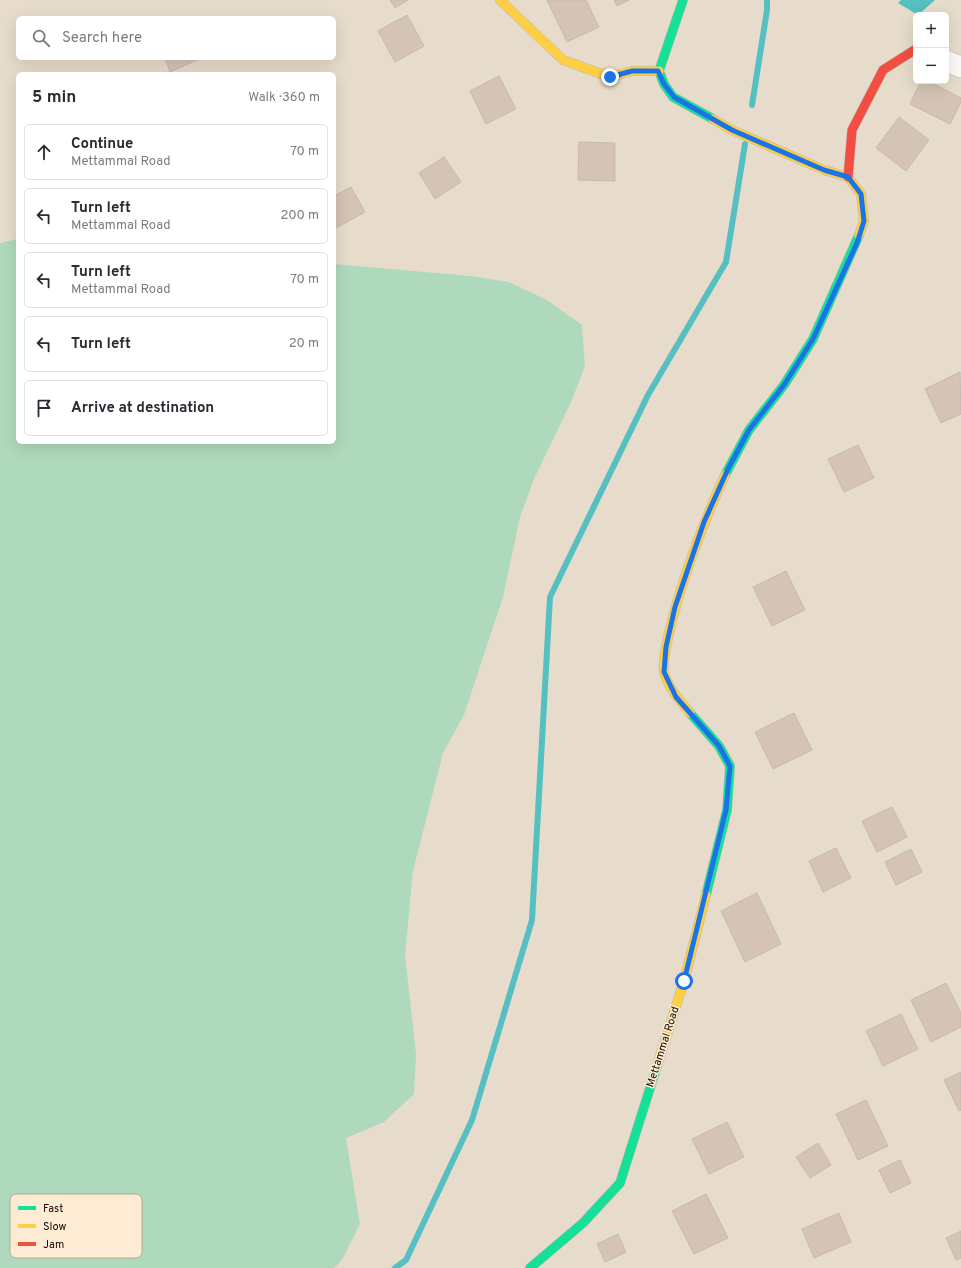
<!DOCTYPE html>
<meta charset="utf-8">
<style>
:root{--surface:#fff;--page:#f7f7f7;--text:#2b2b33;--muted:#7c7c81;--line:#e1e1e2}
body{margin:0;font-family:Overpass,sans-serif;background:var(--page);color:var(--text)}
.controls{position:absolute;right:12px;top:12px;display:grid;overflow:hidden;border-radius:6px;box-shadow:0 4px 16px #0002}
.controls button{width:36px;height:36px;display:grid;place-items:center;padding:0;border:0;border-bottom:1px solid var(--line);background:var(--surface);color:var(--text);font:20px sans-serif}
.stop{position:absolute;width:12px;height:12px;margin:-9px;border:3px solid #1a73e8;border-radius:50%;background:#fff}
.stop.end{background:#1a73e8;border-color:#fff;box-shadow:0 1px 4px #0008}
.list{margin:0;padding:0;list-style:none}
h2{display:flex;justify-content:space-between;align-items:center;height:52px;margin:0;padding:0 16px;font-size:17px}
h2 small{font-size:13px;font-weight:400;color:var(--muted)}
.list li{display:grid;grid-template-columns:26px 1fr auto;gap:12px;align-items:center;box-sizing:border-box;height:56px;margin:0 8px 8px;padding:0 8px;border:1px solid var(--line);border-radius:6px}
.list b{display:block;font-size:15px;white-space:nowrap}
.list p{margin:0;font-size:13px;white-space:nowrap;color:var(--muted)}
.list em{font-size:13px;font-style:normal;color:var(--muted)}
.icon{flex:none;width:22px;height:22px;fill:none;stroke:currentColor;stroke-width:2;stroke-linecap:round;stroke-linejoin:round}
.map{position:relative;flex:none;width:961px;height:1268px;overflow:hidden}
.search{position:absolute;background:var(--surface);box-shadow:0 4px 16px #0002;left:16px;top:16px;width:320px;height:44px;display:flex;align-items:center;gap:10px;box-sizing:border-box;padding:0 14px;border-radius:6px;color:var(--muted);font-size:15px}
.panel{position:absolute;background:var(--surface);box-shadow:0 4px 16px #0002;left:16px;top:72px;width:320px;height:372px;border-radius:6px}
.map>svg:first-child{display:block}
</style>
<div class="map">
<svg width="961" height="1268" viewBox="0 0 961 1268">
<rect width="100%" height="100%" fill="#e7dccb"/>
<!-- green -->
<polygon fill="#afd9bc" points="18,239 18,442 334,442 334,264 470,276 509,282 547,300 582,325 585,366 571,402 534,479 520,517 503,597 464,715 443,753 413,871 405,955 416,1054 414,1094 384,1122 346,1138 360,1224 342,1260 334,1268 0,1268 0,243"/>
<!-- water -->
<polygon fill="#55bfc2" points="901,0 935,0 918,15 898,3"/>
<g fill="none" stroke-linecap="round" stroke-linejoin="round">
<!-- stream -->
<g stroke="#55bfc2" stroke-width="6">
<polyline points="752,105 767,10 767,0"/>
<polyline points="395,1268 406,1260 472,1120 532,920 550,597 648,395 726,262 745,144"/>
</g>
</g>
<!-- building -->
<g fill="#d5c4b5" stroke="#c5baaf">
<polygon points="390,0 408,0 395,8"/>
<polygon points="547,0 586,0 599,27 567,42"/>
<polygon points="614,0 629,0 617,6"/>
<polygon points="407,15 424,46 395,62 378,31"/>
<polygon points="165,58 199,58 199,59 170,72"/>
<polygon points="499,76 516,109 486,124 470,91"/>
<polygon points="921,81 928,81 961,98 961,102 950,124 910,104"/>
<polygon points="899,117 929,140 906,171 876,148"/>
<polygon points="579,142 615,143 615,181 578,180"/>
<polygon points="444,157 461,182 435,199 419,173"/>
<polygon points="351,187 365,212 336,228 334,225 334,196"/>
<polygon points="960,372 961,414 941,423 925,389"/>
<polygon points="858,445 874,478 844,492 828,459"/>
<polygon points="786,571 805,610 772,626 753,587"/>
<polygon points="794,713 812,750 773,769 755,732"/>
<polygon points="892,807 907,837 877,852 862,821"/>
<polygon points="836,848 851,878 823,892 809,861"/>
<polygon points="911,849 922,872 896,885 885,862"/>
<polygon points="757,893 781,944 745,962 721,911"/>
<polygon points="946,983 961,1013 961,1027 931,1042 911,1000"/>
<polygon points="901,1014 918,1049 883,1066 866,1031"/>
<polygon points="961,1072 961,1110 959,1111 944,1080"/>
<polygon points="866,1100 888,1146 858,1160 836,1114"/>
<polygon points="727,1122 744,1157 709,1174 692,1139"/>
<polygon points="818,1143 831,1165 810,1178 796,1157"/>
<polygon points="900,1160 911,1183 890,1193 879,1170"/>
<polygon points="706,1194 728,1238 694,1254 672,1211"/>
<polygon points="839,1213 851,1242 814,1258 802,1229"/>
<polygon points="961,1231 961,1258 956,1260 946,1238"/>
<polygon points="618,1234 626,1252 605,1262 597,1244"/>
</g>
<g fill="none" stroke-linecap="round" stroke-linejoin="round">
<!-- street casing -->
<g stroke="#c0b8ab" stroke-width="22">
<polyline id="street" points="946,61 961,67"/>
</g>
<!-- fast casing -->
<g stroke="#c0b8ab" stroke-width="10">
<g id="fast">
<polyline points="683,0 659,71 664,84 673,97 713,119"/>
<polyline points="725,475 749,430 784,385 813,339 859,235"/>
<polyline points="690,713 719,746 730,766 727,810 706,895"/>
<polyline points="530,1268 583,1223 620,1183 657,1066"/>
</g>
</g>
<!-- slow casing -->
<g stroke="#c0b8ab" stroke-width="10">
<g id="slow">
<polyline points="500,0 563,60 610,77 632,71 659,71"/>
<polyline points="713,119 732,130 824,170 848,177 861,194 864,221 859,235"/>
<path d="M690,713C681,702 667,686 664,672C662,660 667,644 669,633C682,578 702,526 725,475"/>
<polyline points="657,1066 684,981 706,895"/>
</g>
</g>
<!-- jam casing -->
<g stroke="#c0b8ab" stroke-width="10">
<polyline id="jam" points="848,177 852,130 883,70 916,49"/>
</g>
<!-- street -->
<use href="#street" stroke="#fbfaf7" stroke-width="21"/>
<!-- fast -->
<use href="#fast" stroke="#16e098" stroke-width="9"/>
<!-- slow -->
<use href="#slow" stroke="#ffcf43" stroke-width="9"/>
<!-- jam -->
<use href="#jam" stroke="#f24e42" stroke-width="9"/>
</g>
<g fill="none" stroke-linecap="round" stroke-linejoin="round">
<!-- route -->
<polyline stroke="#1a73e8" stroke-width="5" points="610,77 632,71 658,71 664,84 674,97 732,130 824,170 848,177 861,194 864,221 857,243 813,339 784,385 749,430 728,469 704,522 675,607 666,647 664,672 676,697 719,746 730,766 726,810 684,981"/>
</g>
<g text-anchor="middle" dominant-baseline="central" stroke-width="3" stroke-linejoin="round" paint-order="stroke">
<!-- street labels -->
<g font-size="11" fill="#110a02" stroke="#fdebd3">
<text transform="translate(663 1047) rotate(-72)">Mettammal Road</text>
</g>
</g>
<!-- legend -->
<rect x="10" y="1194" width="132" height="64" rx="6" fill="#fdebd3" stroke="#b6a894" stroke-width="1"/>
<rect x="18" y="1206" width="18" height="4" fill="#16e098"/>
<rect x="18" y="1224" width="18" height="4" fill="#ffcf43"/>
<rect x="18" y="1242" width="18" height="4" fill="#f24e42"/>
<g font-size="11" fill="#110a02">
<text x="43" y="1212">Fast</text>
<text x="43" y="1230">Slow</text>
<text x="43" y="1248">Jam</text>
</g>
</svg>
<div class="controls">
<button>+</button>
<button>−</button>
</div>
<div class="stop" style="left:684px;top:981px"></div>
<div class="stop end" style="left:610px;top:77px"></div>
<div class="search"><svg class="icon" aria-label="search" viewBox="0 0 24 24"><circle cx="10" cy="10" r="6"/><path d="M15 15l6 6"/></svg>Search here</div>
<section class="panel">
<h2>5 min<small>Walk · 360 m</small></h2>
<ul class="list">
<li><svg class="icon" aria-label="ahead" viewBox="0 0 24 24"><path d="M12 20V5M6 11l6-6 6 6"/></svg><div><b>Continue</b><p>Mettammal Road</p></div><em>70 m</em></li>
<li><svg class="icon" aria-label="left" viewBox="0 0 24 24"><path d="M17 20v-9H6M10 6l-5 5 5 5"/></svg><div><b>Turn left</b><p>Mettammal Road</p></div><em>200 m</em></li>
<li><svg class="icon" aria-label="left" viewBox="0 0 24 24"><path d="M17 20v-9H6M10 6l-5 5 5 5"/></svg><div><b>Turn left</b><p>Mettammal Road</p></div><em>70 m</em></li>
<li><svg class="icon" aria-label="left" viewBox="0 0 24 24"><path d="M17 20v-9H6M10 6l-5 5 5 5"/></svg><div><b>Turn left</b></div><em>20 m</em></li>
<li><svg class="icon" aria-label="arrive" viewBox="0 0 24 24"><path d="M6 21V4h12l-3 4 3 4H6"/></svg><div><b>Arrive at destination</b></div></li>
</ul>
</section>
</div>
